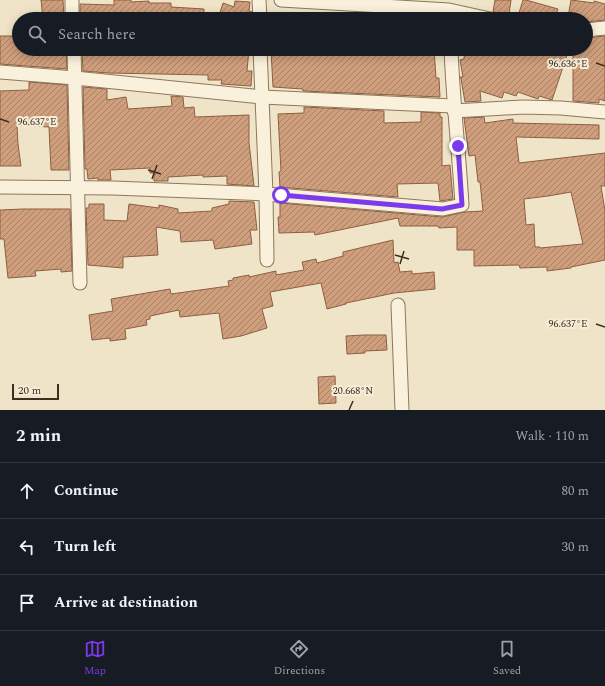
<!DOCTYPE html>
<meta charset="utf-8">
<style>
:root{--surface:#171b24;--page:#20242c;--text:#f1f3f6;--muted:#9ea1a6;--line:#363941;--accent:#7c3aed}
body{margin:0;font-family:Spectral,serif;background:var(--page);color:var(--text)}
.scale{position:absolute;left:12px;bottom:10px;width:47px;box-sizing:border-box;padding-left:4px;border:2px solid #3d2e20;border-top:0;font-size:11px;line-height:14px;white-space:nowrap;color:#3d2e20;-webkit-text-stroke:3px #f7eed8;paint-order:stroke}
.stop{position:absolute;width:12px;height:12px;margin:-9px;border:3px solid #7c3aed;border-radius:50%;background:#fff}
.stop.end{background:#7c3aed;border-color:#fff;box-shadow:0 1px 4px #0008}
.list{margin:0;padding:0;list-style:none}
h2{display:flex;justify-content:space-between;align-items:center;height:52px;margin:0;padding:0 16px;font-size:17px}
h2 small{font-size:13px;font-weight:400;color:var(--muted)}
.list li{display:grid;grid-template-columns:26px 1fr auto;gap:12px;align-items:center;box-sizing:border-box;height:56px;padding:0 16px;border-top:1px solid var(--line)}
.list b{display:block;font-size:15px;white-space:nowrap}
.list em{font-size:13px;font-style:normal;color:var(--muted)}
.icon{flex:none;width:22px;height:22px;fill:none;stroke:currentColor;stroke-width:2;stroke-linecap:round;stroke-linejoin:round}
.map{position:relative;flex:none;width:605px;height:410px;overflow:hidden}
.search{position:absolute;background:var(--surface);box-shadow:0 2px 10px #0003;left:12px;right:12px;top:12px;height:44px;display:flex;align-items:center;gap:10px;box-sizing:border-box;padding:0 14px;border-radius:22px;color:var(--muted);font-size:15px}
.sheet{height:220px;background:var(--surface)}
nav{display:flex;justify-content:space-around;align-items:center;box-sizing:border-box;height:56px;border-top:1px solid var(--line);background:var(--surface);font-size:11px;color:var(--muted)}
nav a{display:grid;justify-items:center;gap:2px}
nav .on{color:var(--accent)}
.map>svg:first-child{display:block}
</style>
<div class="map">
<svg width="605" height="410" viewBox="0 0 605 410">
<defs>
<pattern id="building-hatch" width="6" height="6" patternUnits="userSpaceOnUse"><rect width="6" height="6" fill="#cf9f7d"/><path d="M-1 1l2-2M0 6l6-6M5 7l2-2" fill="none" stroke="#a98266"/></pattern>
</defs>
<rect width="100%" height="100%" fill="#f0e4c8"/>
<!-- building -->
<g fill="url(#building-hatch)" stroke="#8d5f41" fill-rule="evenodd">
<polygon points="41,0 63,0 64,19 43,19"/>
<polygon points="114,0 131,0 131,2 149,1 149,3 171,3 171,7 204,9 204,19 80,19 80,4 114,5"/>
<polygon points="495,0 511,0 509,14 493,12"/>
<polygon points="523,0 526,0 558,9 554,19 547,19 536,16 535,18 519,13"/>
<polygon points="571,0 594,3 594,1 605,4 605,20 586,22 586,19 568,17"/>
<polygon points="235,1 250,2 249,11 252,12 252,19 218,19 223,3 234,7"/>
<polygon points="354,12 379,14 379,19 355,19"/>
<polygon points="0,36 19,36 19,49 66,49 67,69 0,64"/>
<polygon points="605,36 605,101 599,99 599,103 573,101 573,49 586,49 586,38"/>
<polygon points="82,49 144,49 144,51 190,51 190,49 249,49 247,71 252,71 251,86 221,84 222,80 208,80 208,75 109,73 83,71"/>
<polygon points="291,49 366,49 366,51 434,49 436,78 439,78 440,97 303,91 303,89 273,87 271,50"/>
<polygon points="465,49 569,49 552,100 539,96 538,99 518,92 516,96 504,92 502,98 480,91 481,101 465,102 461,79 460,77 463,77 460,60 464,59"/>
<polygon points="29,82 67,85 69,170 51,170 49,127 17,125 18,144 21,166 0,166 0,91 29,90"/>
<polygon points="83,87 107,89 107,100 126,97 128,109 172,106 171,96 183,97 184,108 194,107 195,117 249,115 249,143 254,186 227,184 227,176 203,177 203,175 168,177 168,181 154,181 154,173 150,173 150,168 110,170 111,180 98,180 98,178 88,179 87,169 85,169"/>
<polygon points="304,107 384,111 384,123 421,122 421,112 440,113 440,117 442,117 442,166 450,165 453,199 440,201 438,183 397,184 398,197 280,187 279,172 281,171 278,114 304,113"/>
<path d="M484,117L485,123L513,119V123L599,125V139L516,137L519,163L605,153V186H601L605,211V260L571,267V268L547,271V267L520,268L519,265L474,266V250H457V227L439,228L438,226H400L398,218L315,235L314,232L279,233L278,217H280V203L442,217L465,212L483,211L480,182H478L475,155L469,156L464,118ZM571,192L583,244L540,248V247H535L534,224L526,225L524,199L548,196Z"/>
<polygon points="229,201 254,202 257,230 250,230 252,244 215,249 213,240 181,242 180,231 156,227 158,255 123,257 123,268 88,265 86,208 89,208 89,204 104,204 104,220 127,221 129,204 159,208 159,205 178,209 178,213 212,211 212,208 229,204"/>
<polygon points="23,209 70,209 72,271 61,272 61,269 35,271 36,276 8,278 4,239 0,239 0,210"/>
<polygon points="393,240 394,263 398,262 400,272 412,271 412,274 434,272 435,289 394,293 346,303 346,304 327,309 321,283 270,292 273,306 262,309 267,328 241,336 223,339 219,313 180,317 179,310 150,316 150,319 146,320 147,325 125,329 126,339 110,341 110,338 92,340 89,315 113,311 111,299 170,289 171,294 229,286 228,281 233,280 233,278 249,275 249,277 276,271 276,275 304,270 302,262 316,259 317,263 343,256 343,252"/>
<polygon points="364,335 386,335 387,350 365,351 365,353 347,354 346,336"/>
<polygon points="335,376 336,403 319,404 318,377"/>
</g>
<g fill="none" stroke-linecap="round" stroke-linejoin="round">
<!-- minor casing -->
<g stroke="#8d765c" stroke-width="15">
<g id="minor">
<polyline points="72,0 72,19"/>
<polyline points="259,0 260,19"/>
<polyline points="281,0 449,10 490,19"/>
<polyline points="586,30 605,28"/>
<polyline points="74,49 80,283"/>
<polyline points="260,49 266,194 267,260"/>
<polyline points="0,72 75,78 262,97 453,106"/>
<polyline points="454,111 523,107 561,108 605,112"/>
<path d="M0,187L113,188L266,194L443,209L462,205C459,153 453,101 451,49"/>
<polyline points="398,305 402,410"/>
</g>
</g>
<!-- minor -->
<use href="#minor" stroke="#faf1dc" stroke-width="13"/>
</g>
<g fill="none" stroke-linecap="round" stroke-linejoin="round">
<!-- route -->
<polyline stroke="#7c3aed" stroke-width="5" points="281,195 442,209 462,205 458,146"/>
</g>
<!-- ticks -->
<path fill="none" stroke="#3d2e20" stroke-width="1.5" d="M596,63L605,66M0,119L9,122M148,170L161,174M152,179L157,165M395,255L409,259M400,264L404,251M596,324L605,327M349,410L353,401"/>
<g font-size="10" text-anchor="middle" fill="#3d2e20" stroke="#f7eed8" stroke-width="4" stroke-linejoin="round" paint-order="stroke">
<text x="568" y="67">96.636°E</text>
<text x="37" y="125">96.637°E</text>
<text x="568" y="327">96.637°E</text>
<text x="353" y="394">20.668°N</text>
</g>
</svg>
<div class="scale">20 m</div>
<div class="stop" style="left:281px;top:195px"></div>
<div class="stop end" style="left:458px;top:146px"></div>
<div class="search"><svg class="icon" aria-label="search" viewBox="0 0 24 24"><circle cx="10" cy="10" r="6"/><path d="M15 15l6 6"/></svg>Search here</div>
</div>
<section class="sheet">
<h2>2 min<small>Walk · 110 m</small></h2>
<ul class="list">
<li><svg class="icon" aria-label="ahead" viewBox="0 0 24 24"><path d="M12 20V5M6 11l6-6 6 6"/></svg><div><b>Continue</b></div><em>80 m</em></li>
<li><svg class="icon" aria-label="left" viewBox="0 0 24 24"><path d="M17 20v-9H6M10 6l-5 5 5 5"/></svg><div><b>Turn left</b></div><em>30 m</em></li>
<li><svg class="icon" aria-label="arrive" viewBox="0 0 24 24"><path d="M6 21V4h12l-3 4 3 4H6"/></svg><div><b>Arrive at destination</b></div></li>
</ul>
</section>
<nav>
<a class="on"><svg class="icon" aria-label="map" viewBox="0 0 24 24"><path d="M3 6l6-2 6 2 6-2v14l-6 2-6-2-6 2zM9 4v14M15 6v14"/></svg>Map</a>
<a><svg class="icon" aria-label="directions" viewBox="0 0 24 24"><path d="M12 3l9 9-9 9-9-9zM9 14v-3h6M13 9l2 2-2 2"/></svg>Directions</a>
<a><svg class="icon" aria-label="saved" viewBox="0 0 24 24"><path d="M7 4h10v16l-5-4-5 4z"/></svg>Saved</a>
</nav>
